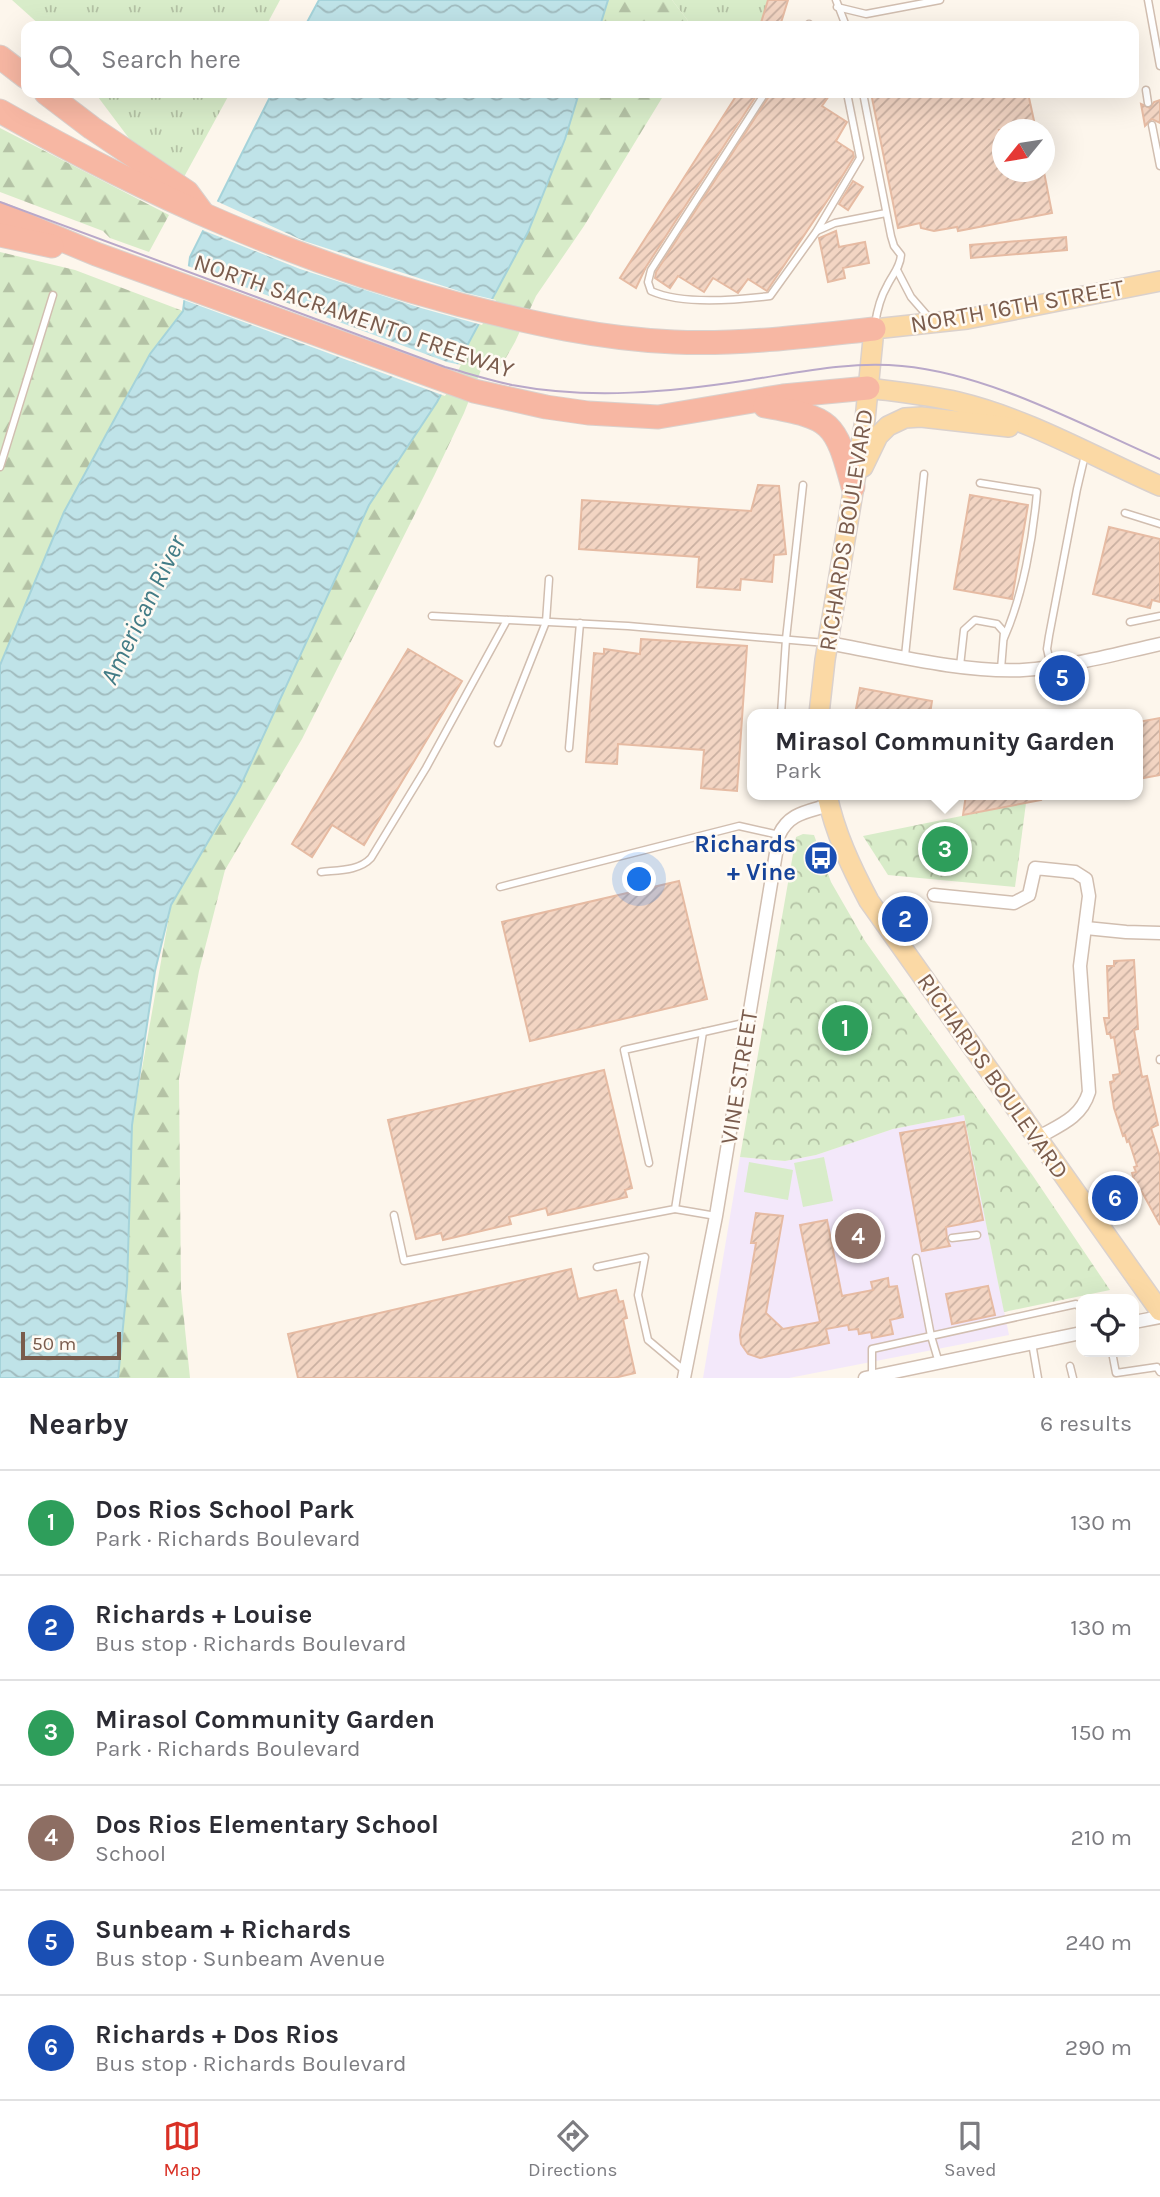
<!DOCTYPE html>
<meta charset="utf-8">
<style>
:root{--surface:#fff;--page:#f2f2f3;--text:#2b2b33;--muted:#7c7c81;--line:#e1e1e2;--accent:#d93025}
body{margin:0;font-family:Karla,sans-serif;background:var(--page);color:var(--text)}
.controls{position:absolute;right:21px;bottom:21px;display:grid;overflow:hidden;border-radius:14px;box-shadow:0 7px 28px #0002}
.controls button{width:63px;height:63px;display:grid;place-items:center;padding:0;border:0;border-bottom:2px solid var(--line);background:var(--surface);color:var(--text);font:35px sans-serif}
.compass{position:absolute;left:992px;top:119px;width:63px;height:63px;border-radius:50%;background:var(--surface);box-shadow:0 7px 28px #0002;rotate:240deg}
.scale{position:absolute;left:21px;bottom:18px;width:100px;box-sizing:border-box;padding-left:7px;border:4px solid #7a5c4d;border-top:0;font-size:19px;line-height:24px;white-space:nowrap;color:#7a5c4d;-webkit-text-stroke:5px #fffaf3;paint-order:stroke}
.you{position:absolute;left:640px;top:880px;width:24px;height:24px;margin:-18px;border:5px solid #fff;border-radius:50%;background:#1a73e8;box-shadow:0 0 0 10px #1a73e833}
.badge{display:grid;place-items:center;width:46px;height:46px;border-radius:50%;background:var(--accent);color:#fff;font-size:23px;font-weight:700}
.pin{position:absolute;translate:-50% -50%;border:4px solid #fff;box-shadow:0 2px 7px #0006}
.popup{position:absolute;left:747px;top:709px;width:396px;height:91px;box-sizing:border-box;display:grid;place-content:center;border-radius:14px;background:var(--surface);filter:drop-shadow(0 2px 5px #0005);font-size:23px;white-space:nowrap;color:var(--muted)}
.popup b{font-size:26px;color:var(--text)}
.popup::after{content:'';position:absolute;left:50%;top:100%;margin-left:-14px;border:14px solid transparent;border-top-color:var(--surface)}
.list{margin:0;padding:0;list-style:none}
h2{display:flex;justify-content:space-between;align-items:center;height:91px;margin:0;padding:0 28px;font-size:30px}
h2 small{font-size:23px;font-weight:400;color:var(--muted)}
.list li{display:grid;grid-template-columns:46px 1fr auto;gap:21px;align-items:center;box-sizing:border-box;height:105px;padding:0 28px;border-top:2px solid var(--line)}
.list b{display:block;font-size:26px;white-space:nowrap}
.list p{margin:0;font-size:23px;white-space:nowrap;color:var(--muted)}
.list em{font-size:23px;font-style:normal;color:var(--muted)}
.icon{flex:none;width:38px;height:38px;fill:none;stroke:currentColor;stroke-width:2;stroke-linecap:round;stroke-linejoin:round}
.map{position:relative;flex:none;width:1160px;height:1378px;overflow:hidden}
.search{position:absolute;background:var(--surface);box-shadow:0 7px 28px #0002;left:21px;right:21px;top:21px;height:77px;display:flex;align-items:center;gap:18px;box-sizing:border-box;padding:0 24px;border-radius:14px;color:var(--muted);font-size:26px}
.sheet{height:721px;background:var(--surface)}
nav{display:flex;justify-content:space-around;align-items:center;box-sizing:border-box;height:98px;border-top:2px solid var(--line);background:var(--surface);font-size:19px;color:var(--muted)}
nav a{display:grid;justify-items:center;gap:4px}
nav .on{color:var(--accent)}
.map>svg:first-child{display:block}
</style>
<div class="map">
<svg width="1160" height="1378" viewBox="0 0 1160 1378">
<defs>
<pattern id="grass-tufts" width="24" height="20" patternUnits="userSpaceOnUse" patternTransform="scale(1.75)"><rect width="24" height="20" fill="#d8ecc9"/><path d="M3 7l-1-3M5 7V3M7 7l1-3M15 17l-1-3M17 17v-4M19 17l1-3" fill="none" stroke="#b4c2a5"/></pattern>
<pattern id="forest-firs" width="22" height="20" patternUnits="userSpaceOnUse" patternTransform="scale(1.75)"><rect width="22" height="20" fill="#d8ecc9"/><path d="M5 1l3.5 6h-7zM16 11l3.5 6h-7z" fill="#b4c2a5"/></pattern>
<pattern id="park-crowns" width="20" height="18" patternUnits="userSpaceOnUse" patternTransform="scale(1.75)"><rect width="20" height="18" fill="#d8ecc9"/><path d="M2 6a3 3 0 1 1 6 0M12 15a3 3 0 1 1 6 0" fill="none" stroke="#b4c2a5"/></pattern>
<pattern id="water-waves" width="16" height="10" patternUnits="userSpaceOnUse" patternTransform="scale(1.75)"><rect width="16" height="10" fill="#bfe3e8"/><path d="M0 5q4-4 8 0t8 0" fill="none" stroke="#a0bbbe"/></pattern>
<pattern id="building-hatch" width="6" height="6" patternUnits="userSpaceOnUse" patternTransform="scale(1.75)"><rect width="6" height="6" fill="#f3d5c3"/><path d="M-1 1l2-2M0 6l6-6M5 7l2-2" fill="none" stroke="#cab0a1"/></pattern>
</defs>
<rect width="100%" height="100%" fill="#fdf6ec"/>
<!-- education -->
<polygon fill="#f3e8fa" points="964,1115 1009,1335 789,1378 703,1378 740,1157 785,1161 816,1155 893,1129"/>
<!-- grass -->
<g fill="url(#grass-tufts)">
<polygon points="12,0 280,0 266,26 41,26"/>
<polygon points="672,0 768,0 760,26 692,26"/>
<polygon points="95,93 230,93 173,197"/>
</g>
<!-- forest -->
<g fill="url(#forest-firs)">
<polygon points="608,0 672,0 692,26 600,26"/>
<polygon points="579,93 665,93 584,226 536,296 515,342 500,368 483,365 464,413 434,476 302,739 225,870 199,971 179,1079 181,1290 190,1378 118,1378 127,1286 132,1125 171,905 240,787 369,505 437,402 528,232 565,139"/>
<polygon points="0,128 169,215 149,252 110,238 103,231 0,192"/>
<polygon points="0,252 75,270 183,311 150,354 64,512 0,665"/>
</g>
<!-- park -->
<g fill="url(#park-crowns)">
<polygon points="1026,803 1015,887 888,875 863,836"/>
<polygon points="803,834 814,835 831,882 865,941 1033,1176 1110,1290 1004,1312 964,1115 893,1129 816,1155 785,1161 740,1157 796,837"/>
</g>
<!-- garden -->
<g fill="#d8ecc9">
<polygon points="824,1157 833,1201 803,1207 794,1163"/>
<polygon points="749,1162 793,1170 788,1200 744,1192"/>
</g>
<!-- water -->
<g fill="url(#water-waves)" stroke="#a5d3da" stroke-width="2">
<polygon points="319,0 608,0 600,26 305,26"/>
<polygon points="272,93 579,93 565,139 528,232 437,402 369,505 240,787 171,905 155,971 132,1125 127,1286 118,1378 0,1378 0,665 64,512 150,354 183,311 190,257"/>
</g>
<!-- pier -->
<g fill="#fdf6ec">
<polygon points="214,200 304,241 462,292 496,300 482,325 421,308 300,269 200,229"/>
<polygon points="185,265 447,362 461,365 445,396 181,299"/>
</g>
<!-- building -->
<g fill="url(#building-hatch)" stroke="#e6bba3" stroke-width="2">
<polygon points="768,0 788,0 780,26 760,26"/>
<polygon points="738,93 758,93 646,267 636,288 620,278"/>
<polygon points="771,93 831,93 822,106 847,122 836,141 853,152 854,157 829,198 767,291 748,279 738,293 713,278 704,292 678,276 670,288 655,278 656,272"/>
<polygon points="871,93 1028,93 1036,130 999,130 1003,146 1003,172 1044,172 1052,213 958,231 957,227 934,231 921,228 920,223 898,228"/>
<polygon points="1160,100 1160,123 1152,119 1145,126 1141,104 1150,108 1154,102"/>
<polygon points="853,181 863,187 848,210 839,204"/>
<polygon points="836,231 839,247 865,242 869,263 843,268 845,278 828,282 819,238"/>
<polygon points="1066,237 1067,250 971,258 970,245"/>
<polygon points="758,485 779,486 786,554 774,555 772,582 741,579 740,590 697,587 699,557 579,549 582,500 751,511"/>
<polygon points="970,495 1028,505 1012,599 954,589"/>
<polygon points="1109,527 1160,539 1160,602 1152,600 1150,608 1093,594"/>
<polygon points="641,639 747,646 737,791 701,788 704,750 618,744 617,764 586,762 594,653 604,654 604,649 640,654"/>
<polygon points="408,649 462,681 364,845 332,825 312,857 292,844"/>
<polygon points="860,688 932,701 930,714 855,714"/>
<polygon points="1160,718 1160,775 1138,779 1138,722"/>
<polygon points="966,795 1040,795 1041,800 963,815"/>
<polygon points="679,881 707,999 530,1041 502,922"/>
<polygon points="1134,960 1138,1029 1134,1030 1142,1077 1147,1076 1158,1125 1151,1128 1160,1157 1160,1225 1142,1192 1138,1193 1132,1173 1136,1172 1134,1167 1137,1166 1129,1141 1127,1142 1125,1135 1123,1136 1114,1108 1110,1082 1114,1081 1113,1075 1120,1074 1114,1037 1111,1038 1110,1034 1107,1034 1104,1018 1109,1018 1107,966 1114,966 1114,961"/>
<polygon points="604,1070 632,1188 625,1190 627,1197 548,1215 546,1208 509,1217 511,1224 443,1240 441,1233 416,1239 388,1120"/>
<polygon points="964,1122 983,1220 946,1227 947,1239 950,1246 922,1251 900,1133"/>
<polygon points="756,1213 783,1216 766,1313 783,1329 820,1322 800,1225 827,1220 842,1296 873,1290 871,1282 888,1278 889,1287 897,1286 903,1317 890,1320 893,1334 872,1338 871,1332 859,1334 858,1329 849,1330 848,1325 826,1329 829,1343 760,1358 748,1354 741,1344 740,1335 756,1243 751,1243"/>
<polygon points="571,1269 578,1299 616,1290 619,1302 623,1301 627,1318 623,1319 635,1373 614,1378 298,1378 288,1334"/>
<polygon points="988,1286 995,1315 952,1324 946,1294"/>
</g>
<g fill="none" stroke-linecap="round" stroke-linejoin="round">
<!-- service casing -->
<g stroke="#d1beb0" stroke-width="9">
<g id="service">
<polyline points="836,0 846,26"/>
<polyline points="1148,0 1160,66"/>
<polyline points="837,7 866,14 940,0"/>
<polyline points="807,26 809,24 811,26"/>
<polyline points="1146,90 1148,103"/>
<path d="M765,93L651,270L648,282L651,291C683,305 735,300 770,296L816,232L860,158L847,93"/>
<path d="M863,93L891,236L894,246L901,255C900,268 892,275 887,286C880,298 877,311 875,324"/>
<polyline points="1152,125 1160,166"/>
<polyline points="817,231 835,223 886,213"/>
<polyline points="897,270 911,297 931,320"/>
<polyline points="0,467 53,295"/>
<path d="M980,483L1037,492C1033,538 1023,595 1004,638"/>
<polyline points="1125,513 1160,524"/>
<polyline points="432,616 628,626 826,643"/>
<polyline points="1130,622 1160,616"/>
<polyline points="905,656 924,474"/>
<polyline points="960,666 964,630 975,620 997,624 1004,632 1001,669"/>
<polyline points="1051,666 1047,649 1049,636 1077,489 1085,455"/>
<polyline points="781,714 786,639 803,485"/>
<polyline points="498,743 546,622 549,579"/>
<polyline points="569,748 580,623"/>
<path d="M321,872C338,870 359,871 371,858L426,768L507,620"/>
<polyline points="500,887 739,826 779,835"/>
<polyline points="1160,1059 1160,1060"/>
<polyline points="649,1163 624,1050 748,1022"/>
<polyline points="675,1209 716,1216"/>
<polyline points="394,1215 404,1261 675,1209 703,1032"/>
<polyline points="952,1238 977,1235"/>
<polyline points="916,1258 931,1336 939,1363"/>
<polyline points="597,1267 645,1257 638,1295 648,1340 685,1371"/>
<polyline points="1032,1343 1038,1378"/>
<polyline points="1112,1352 1116,1373 1157,1367 1160,1372"/>
<polyline points="1070,1366 1073,1378"/>
<polyline points="872,1376 872,1349 1076,1304 1081,1308"/>
</g>
</g>
<!-- minor casing -->
<g stroke="#d1beb0" stroke-width="15">
<g id="minor">
<path d="M828,643C889,654 962,673 1023,670C1069,667 1115,654 1160,644"/>
<path d="M934,895L1014,903L1029,895L1035,868L1075,872L1086,879L1089,896L1080,966L1089,1092C1081,1118 1060,1125 1037,1138"/>
<polyline points="1086,928 1126,932 1160,933"/>
<polyline points="1134,1322 1160,1317"/>
<path d="M684,1378L716,1216L779,835C789,813 807,812 829,805"/>
<polyline points="865,1378 1081,1333"/>
</g>
</g>
<!-- primary casing -->
<g stroke="#dad1cd" stroke-width="22">
<g id="primary">
<path d="M868,388C898,392 929,395 958,402C1029,419 1094,457 1160,486"/>
<polyline points="863,467 878,436 888,426 905,418 921,417 1009,427"/>
<polyline points="819,714 825,660 865,420 874,329 967,319 1160,281"/>
<path d="M827,795C835,833 851,867 869,901L1160,1311"/>
</g>
</g>
<!-- motorway casing -->
<g stroke="#dad1cd" stroke-width="25">
<g id="motorway">
<polyline points="0,57 26,77"/>
<polyline points="46,93 92,128 187,192 201,211"/>
<path d="M0,111C149,196 295,261 461,305C531,323 601,339 674,342C740,345 808,336 874,329"/>
<polyline points="0,214 96,254 474,391 546,407 588,413 658,417 783,396 868,388"/>
<polyline points="0,235 52,246"/>
<path d="M765,406C832,418 835,421 853,487"/>
</g>
</g>
<!-- service -->
<use href="#service" stroke="#fff" stroke-width="6"/>
<!-- minor -->
<use href="#minor" stroke="#fff" stroke-width="12"/>
<!-- primary -->
<use href="#primary" stroke="#fbd9a5" stroke-width="19"/>
<!-- motorway -->
<use href="#motorway" stroke="#f7b7a3" stroke-width="23"/>
<!-- tram -->
<path stroke="#b9a8c9" stroke-width="2" d="M0,202L445,367C467,373 489,380 512,385C591,400 671,392 749,380C801,372 850,361 902,366C989,374 1080,424 1160,459"/>
</g>
<!-- icons -->
<defs>
<g id="bus-disc" transform="scale(1.75)"><circle r="9.5" fill="#1a4fb4" stroke="#fffaf3"/><path d="M-5-6H5V4H4V6H2V4H-2V6H-4V4H-5ZM-3.5-4V0h7V-4ZM-3.5 1.2v1.5H-2V1.2ZM2 1.2v1.5H3.5V1.2Z" fill="#fff"/></g>
</defs>
<g fill-rule="evenodd">
<use href="#bus-disc" x="821" y="858"/>
</g>
<g text-anchor="middle" dominant-baseline="central" stroke-width="5" stroke-linejoin="round" paint-order="stroke">
<!-- street labels -->
<g font-size="24" fill="#7a5c4d" stroke="#fffaf3">
<text transform="translate(1017 306) rotate(-10)">NORTH 16TH STREET</text>
<text transform="translate(354 316) rotate(19)">NORTH SACRAMENTO FREEWAY</text>
<text transform="translate(846 530) rotate(-81)">RICHARDS BOULEVARD</text>
<text transform="translate(993 1076) rotate(55)">RICHARDS BOULEVARD</text>
<text transform="translate(739 1077) rotate(-81)">VINE STREET</text>
</g>
<!-- transit labels -->
<g font-size="24" font-weight="bold" fill="#164399" stroke="#fffaf3" text-anchor="end">
<text x="796" y="844">Richards<tspan x="796" dy="28">+ Vine</tspan></text>
</g>
<!-- water labels -->
<g font-size="26" font-style="italic" fill="#437c86" stroke="#fffaf3">
<text transform="translate(143 610) rotate(-64)">American River</text>
</g>
</g>
</svg>
<div class="controls">
<button><svg class="icon" aria-label="locate" viewBox="0 0 24 24"><circle cx="12" cy="12" r="6"/><path d="M12 2v4M12 18v4M2 12h4M18 12h4"/></svg></button>
</div>
<svg class="compass" viewBox="-18 -18 36 36"><path d="M0-13l5 13h-10z" fill="#e53935"/><path d="M0 13l5-13h-10z" fill="#7c7c81"/></svg>
<div class="scale">50 m</div>
<div class="you"></div>
<div class="pin badge" style="left:845px;top:1028px;background:#2e9e5b">1</div>
<div class="pin badge" style="left:905px;top:919px;background:#1a4fb4">2</div>
<div class="pin badge" style="left:945px;top:849px;background:#2e9e5b">3</div>
<div class="popup"><b>Mirasol Community Garden</b>Park</div>
<div class="pin badge" style="left:858px;top:1236px;background:#8d6e63">4</div>
<div class="pin badge" style="left:1062px;top:678px;background:#1a4fb4">5</div>
<div class="pin badge" style="left:1115px;top:1198px;background:#1a4fb4">6</div>
<div class="search"><svg class="icon" aria-label="search" viewBox="0 0 24 24"><circle cx="10" cy="10" r="6"/><path d="M15 15l6 6"/></svg>Search here</div>
</div>
<section class="sheet">
<h2>Nearby<small>6 results</small></h2>
<ul class="list">
<li><span class="badge" style="background:#2e9e5b">1</span><div><b>Dos Rios School Park</b><p>Park · Richards Boulevard</p></div><em>130 m</em></li>
<li><span class="badge" style="background:#1a4fb4">2</span><div><b>Richards + Louise</b><p>Bus stop · Richards Boulevard</p></div><em>130 m</em></li>
<li><span class="badge" style="background:#2e9e5b">3</span><div><b>Mirasol Community Garden</b><p>Park · Richards Boulevard</p></div><em>150 m</em></li>
<li><span class="badge" style="background:#8d6e63">4</span><div><b>Dos Rios Elementary School</b><p>School</p></div><em>210 m</em></li>
<li><span class="badge" style="background:#1a4fb4">5</span><div><b>Sunbeam + Richards</b><p>Bus stop · Sunbeam Avenue</p></div><em>240 m</em></li>
<li><span class="badge" style="background:#1a4fb4">6</span><div><b>Richards + Dos Rios</b><p>Bus stop · Richards Boulevard</p></div><em>290 m</em></li>
</ul>
</section>
<nav>
<a class="on"><svg class="icon" aria-label="map" viewBox="0 0 24 24"><path d="M3 6l6-2 6 2 6-2v14l-6 2-6-2-6 2zM9 4v14M15 6v14"/></svg>Map</a>
<a><svg class="icon" aria-label="directions" viewBox="0 0 24 24"><path d="M12 3l9 9-9 9-9-9zM9 14v-3h6M13 9l2 2-2 2"/></svg>Directions</a>
<a><svg class="icon" aria-label="saved" viewBox="0 0 24 24"><path d="M7 4h10v16l-5-4-5 4z"/></svg>Saved</a>
</nav>
